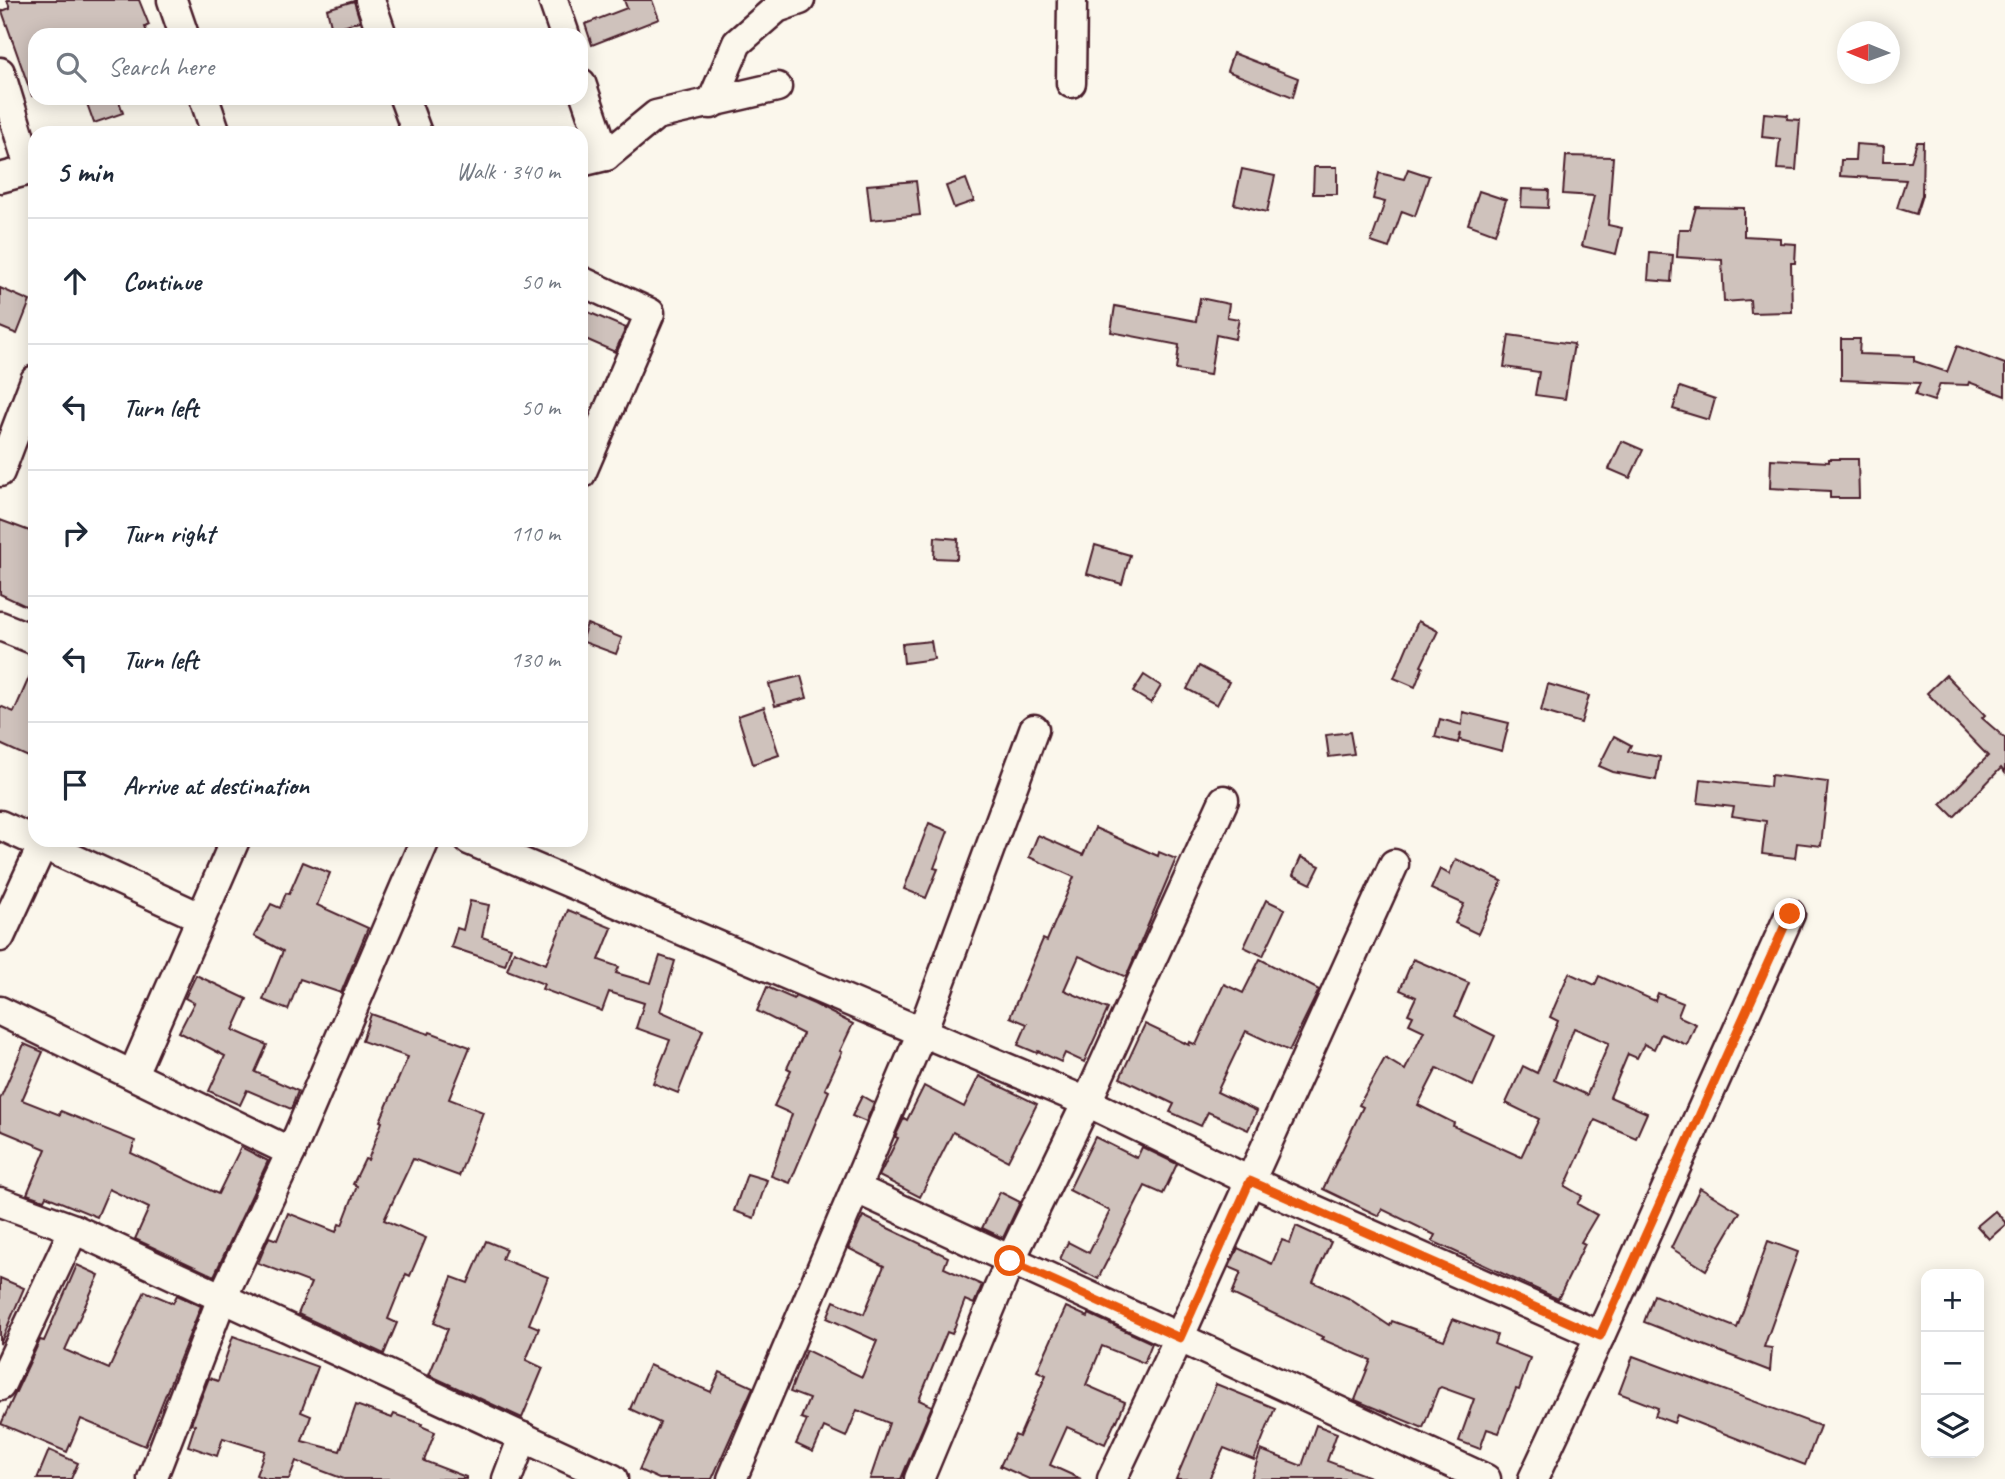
<!DOCTYPE html>
<meta charset="utf-8">
<style>
:root{--surface:#fff;--page:#f6f6f7;--text:#1f2937;--muted:#747a83;--line:#e0e1e3}
body{margin:0;font-family:Caveat,sans-serif;background:var(--page);color:var(--text)}
.controls{position:absolute;right:21px;bottom:21px;display:grid;overflow:hidden;border-radius:14px;box-shadow:0 4px 18px #0003}
.controls button{width:63px;height:63px;display:grid;place-items:center;padding:0;border:0;border-bottom:2px solid var(--line);background:var(--surface);color:var(--text);font:35px sans-serif}
.compass{position:absolute;left:1837px;top:21px;width:63px;height:63px;border-radius:50%;background:var(--surface);box-shadow:0 4px 18px #0003;rotate:271deg}
.stop{position:absolute;width:21px;height:21px;margin:-16px;border:5px solid #ea580c;border-radius:50%;background:#fff}
.stop.end{background:#ea580c;border-color:#fff;box-shadow:0 2px 7px #0008}
.list{margin:0;padding:0;list-style:none}
h2{display:flex;justify-content:space-between;align-items:center;height:91px;margin:0;padding:0 28px;font-size:30px}
h2 small{font-size:23px;font-weight:400;color:var(--muted)}
.list li{display:grid;grid-template-columns:46px 1fr auto;gap:21px;align-items:center;box-sizing:border-box;height:126px;padding:0 28px;border-top:2px solid var(--line)}
.list b{display:block;font-size:26px;white-space:nowrap}
.list em{font-size:23px;font-style:normal;color:var(--muted)}
.icon{flex:none;width:38px;height:38px;fill:none;stroke:currentColor;stroke-width:2;stroke-linecap:round;stroke-linejoin:round}
.map{position:relative;flex:none;width:2005px;height:1479px;overflow:hidden}
.search{position:absolute;background:var(--surface);box-shadow:0 4px 18px #0003;left:28px;top:28px;width:560px;height:77px;display:flex;align-items:center;gap:18px;box-sizing:border-box;padding:0 24px;border-radius:21px;color:var(--muted);font-size:26px}
.panel{position:absolute;background:var(--surface);box-shadow:0 4px 18px #0003;left:28px;top:126px;width:560px;height:721px;border-radius:21px}
.map>svg:first-child{display:block}
</style>
<div class="map">
<svg width="2005" height="1479" viewBox="0 0 2005 1479">
<rect width="100%" height="100%" fill="#fbf7ec"/>
<filter id="ink" filterUnits="userSpaceOnUse"><feTurbulence type="fractalNoise" baseFrequency=".0143" numOctaves="2"/><feDisplacementMap in="SourceGraphic" scale="14" xChannelSelector="R" yChannelSelector="G"/><feConvolveMatrix kernelMatrix="1 2 1 2 8 2 1 2 1" color-interpolation-filters="sRGB"/></filter>
<g filter="url(#ink)">
<!-- building -->
<g fill="#cfc2bc" stroke="#4a1f2b" stroke-width="2" fill-rule="evenodd">
<polygon points="7,0 139,0 149,25 145,27 148,35 35,35 35,95 32,96 2,11 10,8"/>
<polygon points="624,0 652,0 659,19 592,45 585,24 627,8"/>
<polygon points="354,1 360,21 332,29 327,9"/>
<polygon points="1233,53 1298,78 1293,97 1227,71"/>
<polygon points="85,98 118,98 123,113 94,123"/>
<polygon points="1764,113 1788,115 1787,119 1800,120 1796,170 1777,169 1780,139 1762,137"/>
<polygon points="1917,142 1923,142 1922,195 1916,214 1897,208 1906,180 1840,176 1841,160 1855,160 1856,144 1884,146 1883,161 1911,161"/>
<polygon points="1566,156 1613,157 1608,225 1622,228 1616,254 1582,246 1594,196 1563,194"/>
<polygon points="1314,167 1337,167 1337,194 1313,194"/>
<polygon points="1242,169 1275,176 1267,212 1234,204"/>
<polygon points="1408,169 1429,176 1415,216 1402,211 1389,248 1371,242 1385,202 1373,199 1379,173 1404,179"/>
<polygon points="966,179 974,201 954,208 946,186"/>
<polygon points="916,181 920,215 871,220 867,185"/>
<polygon points="1522,189 1549,190 1548,208 1521,207"/>
<polygon points="1479,191 1506,200 1495,234 1468,224"/>
<polygon points="1696,207 1744,208 1744,236 1780,238 1780,243 1796,244 1795,263 1791,263 1792,312 1751,313 1750,300 1724,302 1722,260 1677,257 1679,229 1690,229"/>
<polygon points="1650,253 1673,255 1671,282 1648,280"/>
<polygon points="0,288 30,301 17,334 0,327"/>
<polygon points="1200,298 1229,304 1227,317 1239,319 1235,339 1216,335 1210,375 1176,370 1179,345 1111,332 1115,306 1196,321"/>
<polygon points="581,309 626,328 615,352 581,337"/>
<polygon points="1509,335 1574,344 1565,399 1535,395 1539,372 1504,367"/>
<polygon points="1841,339 1860,339 1859,354 1914,356 1914,361 1947,372 1957,346 2005,364 2005,396 1969,382 1968,385 1940,384 1934,401 1915,395 1920,383 1841,380"/>
<polygon points="1680,387 1715,399 1709,420 1673,409"/>
<polygon points="1622,441 1643,450 1630,478 1609,469"/>
<polygon points="1771,459 1829,462 1829,459 1858,459 1859,498 1830,498 1830,491 1770,488"/>
<polygon points="0,520 35,533 35,596 30,608 0,594"/>
<polygon points="935,537 958,539 957,559 934,558"/>
<polygon points="1095,545 1130,555 1122,584 1087,574"/>
<polygon points="1418,621 1438,631 1421,666 1423,667 1415,687 1394,678"/>
<polygon points="587,624 622,638 616,654 581,641"/>
<polygon points="931,641 934,659 904,663 902,644"/>
<polygon points="35,664 35,760 0,744 0,706 14,712"/>
<polygon points="1199,666 1229,682 1217,705 1187,689"/>
<polygon points="1144,675 1161,686 1151,703 1133,692"/>
<polygon points="1946,675 1985,715 1982,718 2005,738 2005,773 2001,768 1954,817 1941,804 1988,756 1927,693"/>
<polygon points="801,676 807,698 775,706 769,684"/>
<polygon points="1548,684 1589,696 1581,723 1541,711"/>
<polygon points="764,707 779,755 753,764 738,716"/>
<polygon points="1463,712 1509,723 1502,751 1460,740 1461,732 1458,743 1435,737 1440,719 1462,725"/>
<polygon points="1350,732 1354,754 1329,757 1326,735"/>
<polygon points="1614,736 1631,745 1628,751 1660,757 1656,780 1613,772 1599,766"/>
<polygon points="1771,775 1828,782 1821,846 1797,843 1795,858 1762,854 1766,821 1732,816 1734,807 1698,803 1701,779 1770,787"/>
<polygon points="929,823 948,831 934,868 938,869 926,898 904,889"/>
<polygon points="1095,828 1158,856 1159,852 1176,859 1126,977 1079,956 1064,990 1108,1009 1084,1062 1065,1053 1061,1062 1038,1051 1037,1053 1018,1045 1027,1024 1010,1017 1043,939 1047,941 1074,877 1029,857 1038,835 1083,855"/>
<polygon points="1301,857 1320,866 1311,884 1293,875"/>
<polygon points="1456,859 1502,881 1478,934 1455,923 1464,904 1431,889 1440,869 1449,874"/>
<polygon points="303,862 330,873 317,905 368,928 341,993 300,979 288,1010 263,1000 283,951 254,936 271,904 280,908 286,893 289,894"/>
<polygon points="1266,900 1285,909 1263,956 1244,947"/>
<polygon points="470,901 489,905 482,937 511,947 505,965 451,947 457,928 463,930"/>
<polygon points="568,910 612,928 599,960 619,967 616,973 651,983 660,956 675,961 660,1011 703,1030 678,1093 653,1083 670,1040 636,1028 644,1003 609,992 602,1011 542,989 544,984 507,970 514,951 546,964"/>
<polygon points="1260,959 1319,990 1289,1051 1246,1031 1217,1092 1257,1111 1248,1130 1208,1112 1201,1126 1170,1112 1174,1104 1120,1078 1145,1024 1189,1045 1190,1042 1196,1045 1224,984 1243,993"/>
<path d="M1413,959L1469,983L1455,1016L1495,1036L1473,1086L1437,1068L1418,1105L1454,1123L1453,1126L1521,1157L1539,1119L1506,1103L1523,1066L1537,1073L1558,1021L1550,1017L1569,973L1595,985L1599,976L1655,1001L1658,993L1683,1003L1678,1016L1696,1024L1687,1045L1661,1034L1654,1049L1644,1044L1637,1058L1628,1054L1610,1097L1647,1113L1636,1138L1595,1120L1565,1186L1582,1196L1577,1204L1597,1215L1581,1242L1585,1244L1558,1299L1432,1241L1435,1235L1382,1209L1379,1216L1323,1189L1363,1107L1359,1105L1385,1058L1405,1070L1424,1031L1409,1024L1413,1016L1408,1014L1416,997L1400,990ZM1574,1028L1609,1043L1587,1095L1554,1080Z"/>
<polygon points="196,975 247,999 233,1030 267,1045 255,1072 298,1091 291,1109 247,1090 240,1105 209,1091 225,1056 179,1032 194,1003 185,998"/>
<polygon points="767,987 794,999 795,996 814,1004 853,1024 840,1051 842,1052 825,1089 829,1091 790,1183 771,1176 792,1114 774,1106 791,1070 787,1068 803,1034 757,1011"/>
<polygon points="371,1014 429,1034 430,1032 470,1047 449,1099 483,1112 459,1176 413,1159 384,1220 426,1238 410,1276 406,1274 388,1319 397,1323 384,1354 298,1314 311,1283 258,1263 269,1237 277,1240 288,1213 336,1232 339,1224 342,1225 357,1186 353,1184 365,1159 368,1160 382,1122 380,1121 408,1057 362,1041"/>
<polygon points="24,1044 43,1052 22,1100 60,1115 61,1111 135,1141 131,1153 218,1194 241,1147 268,1161 214,1276 135,1239 149,1208 109,1189 97,1217 46,1196 44,1200 27,1194 46,1149 0,1130 0,1099"/>
<polygon points="979,1076 1037,1104 1008,1161 953,1132 920,1197 879,1176 898,1138 895,1137 904,1118 907,1120 924,1086 964,1107"/>
<polygon points="862,1096 874,1103 866,1122 852,1116"/>
<polygon points="1095,1137 1137,1158 1142,1147 1177,1164 1163,1194 1145,1186 1098,1279 1060,1259 1068,1242 1089,1253 1110,1211 1069,1190"/>
<polygon points="747,1174 767,1180 754,1218 734,1211"/>
<polygon points="1700,1188 1740,1212 1706,1270 1671,1248"/>
<polygon points="1000,1192 1020,1202 1003,1238 982,1228"/>
<polygon points="1995,1211 2005,1222 2005,1225 1989,1239 1977,1226"/>
<polygon points="863,1216 948,1257 944,1268 982,1285 974,1304 965,1300 952,1334 947,1332 919,1400 932,1406 901,1479 870,1479 889,1423 857,1410 846,1437 824,1427 813,1452 796,1444 807,1420 801,1418 809,1399 790,1392 806,1350 862,1377 877,1341 827,1318 834,1301 864,1314 884,1266 848,1248"/>
<polygon points="1296,1226 1331,1242 1313,1282 1348,1298 1390,1326 1392,1321 1444,1340 1453,1319 1497,1335 1494,1344 1530,1358 1519,1390 1516,1389 1499,1433 1487,1429 1480,1449 1459,1441 1474,1399 1441,1387 1438,1389 1423,1428 1355,1400 1371,1360 1321,1339 1323,1337 1232,1294 1241,1272 1229,1267 1238,1248 1272,1264 1282,1240 1290,1243"/>
<polygon points="486,1241 506,1249 502,1259 548,1277 529,1324 539,1328 526,1360 543,1368 522,1418 429,1375 448,1329 434,1323 452,1277 468,1283"/>
<polygon points="1768,1241 1798,1252 1764,1347 1772,1348 1770,1371 1644,1322 1654,1295 1737,1328"/>
<polygon points="77,1265 99,1275 65,1350 109,1369 145,1291 173,1303 177,1295 201,1306 145,1446 81,1419 67,1452 1,1424 40,1340 44,1341"/>
<polygon points="0,1278 24,1288 0,1344"/>
<polygon points="1066,1307 1088,1317 1089,1314 1152,1343 1144,1363 1102,1346 1086,1385 1125,1402 1117,1421 1116,1420 1105,1444 1067,1427 1050,1465 1081,1479 1029,1479 1000,1466 1015,1435 1019,1437 1046,1375 1037,1371"/>
<polygon points="233,1336 318,1367 301,1412 311,1416 302,1441 340,1451 356,1405 392,1418 394,1414 422,1424 421,1426 435,1432 424,1461 466,1477 466,1479 344,1479 296,1461 289,1479 266,1479 256,1475 265,1451 223,1438 217,1456 188,1446 195,1425 191,1424 209,1378 218,1381"/>
<polygon points="1633,1356 1820,1426 1805,1465 1677,1415 1674,1423 1655,1416 1658,1408 1619,1393"/>
<polygon points="649,1365 711,1392 720,1372 753,1387 712,1479 659,1479 639,1470 660,1423 630,1409"/>
<polygon points="1216,1384 1275,1408 1254,1460 1224,1448 1209,1479 1176,1479"/>
<polygon points="1316,1425 1337,1433 1327,1461 1370,1477 1369,1479 1251,1479 1261,1450 1302,1466"/>
<polygon points="49,1450 78,1463 71,1479 37,1479"/>
</g>
<g fill="none" stroke-linecap="round" stroke-linejoin="round">
<!-- street casing -->
<g stroke="#4a1f2b" stroke-width="33">
<g id="street">
<polyline points="172,0 184,35"/>
<polyline points="370,0 382,35"/>
<polyline points="553,0 565,35"/>
<polyline points="0,72 30,170 0,178"/>
<polyline points="581,83 606,156"/>
<polyline points="1071,83 1072,0"/>
<polyline points="204,98 216,133"/>
<polyline points="404,98 417,133"/>
<polyline points="711,104 737,43 777,8 800,0"/>
<polyline points="581,162 606,156 656,115 777,87"/>
<polyline points="581,281 650,313 581,474"/>
<polyline points="0,472 35,380"/>
<polyline points="0,626 35,640"/>
<polyline points="0,825 200,917"/>
<polyline points="469,840 1087,1102 1250,1181 1600,1336"/>
<polyline points="0,937 42,846"/>
<polyline points="0,1011 291,1152"/>
<polyline points="133,1074 235,840"/>
<polyline points="857,1189 1486,1479"/>
<polyline points="0,1202 74,1229 613,1479"/>
<polyline points="0,1386 74,1229"/>
<polyline points="152,1479 222,1298 291,1152 425,840"/>
<polyline points="507,1479 523,1437"/>
<polyline points="732,1479 922,1032 1034,729"/>
<polyline points="919,1479 1010,1261 1087,1102 1224,800"/>
<polyline points="1112,1479 1179,1338 1394,864"/>
<polyline points="1533,1479 1600,1336 1790,914"/>
</g>
</g>
<!-- street -->
<use href="#street" stroke="#fbf7ec" stroke-width="28"/>
</g>
</g>
<g fill="none" stroke-linecap="round" stroke-linejoin="round" filter="url(#ink)">
<!-- route -->
<polyline stroke="#ea580c" stroke-width="9" points="1010,1261 1180,1338 1250,1181 1600,1336 1790,914"/>
</g>
</svg>
<div class="controls">
<button>+</button>
<button>−</button>
<button><svg class="icon" aria-label="layers" viewBox="0 0 24 24"><path d="M12 4l9 5-9 5-9-5zM3 14l9 5 9-5"/></svg></button>
</div>
<svg class="compass" viewBox="-18 -18 36 36"><path d="M0-13l5 13h-10z" fill="#e53935"/><path d="M0 13l5-13h-10z" fill="#747a83"/></svg>
<div class="stop" style="left:1010px;top:1261px"></div>
<div class="stop end" style="left:1790px;top:914px"></div>
<div class="search"><svg class="icon" aria-label="search" viewBox="0 0 24 24"><circle cx="10" cy="10" r="6"/><path d="M15 15l6 6"/></svg>Search here</div>
<section class="panel">
<h2>5 min<small>Walk · 340 m</small></h2>
<ul class="list">
<li><svg class="icon" aria-label="ahead" viewBox="0 0 24 24"><path d="M12 20V5M6 11l6-6 6 6"/></svg><div><b>Continue</b></div><em>50 m</em></li>
<li><svg class="icon" aria-label="left" viewBox="0 0 24 24"><path d="M17 20v-9H6M10 6l-5 5 5 5"/></svg><div><b>Turn left</b></div><em>50 m</em></li>
<li><svg class="icon" aria-label="right" viewBox="0 0 24 24"><path d="M7 20v-9h11M14 6l5 5-5 5"/></svg><div><b>Turn right</b></div><em>110 m</em></li>
<li><svg class="icon" aria-label="left" viewBox="0 0 24 24"><path d="M17 20v-9H6M10 6l-5 5 5 5"/></svg><div><b>Turn left</b></div><em>130 m</em></li>
<li><svg class="icon" aria-label="arrive" viewBox="0 0 24 24"><path d="M6 21V4h12l-3 4 3 4H6"/></svg><div><b>Arrive at destination</b></div></li>
</ul>
</section>
</div>
